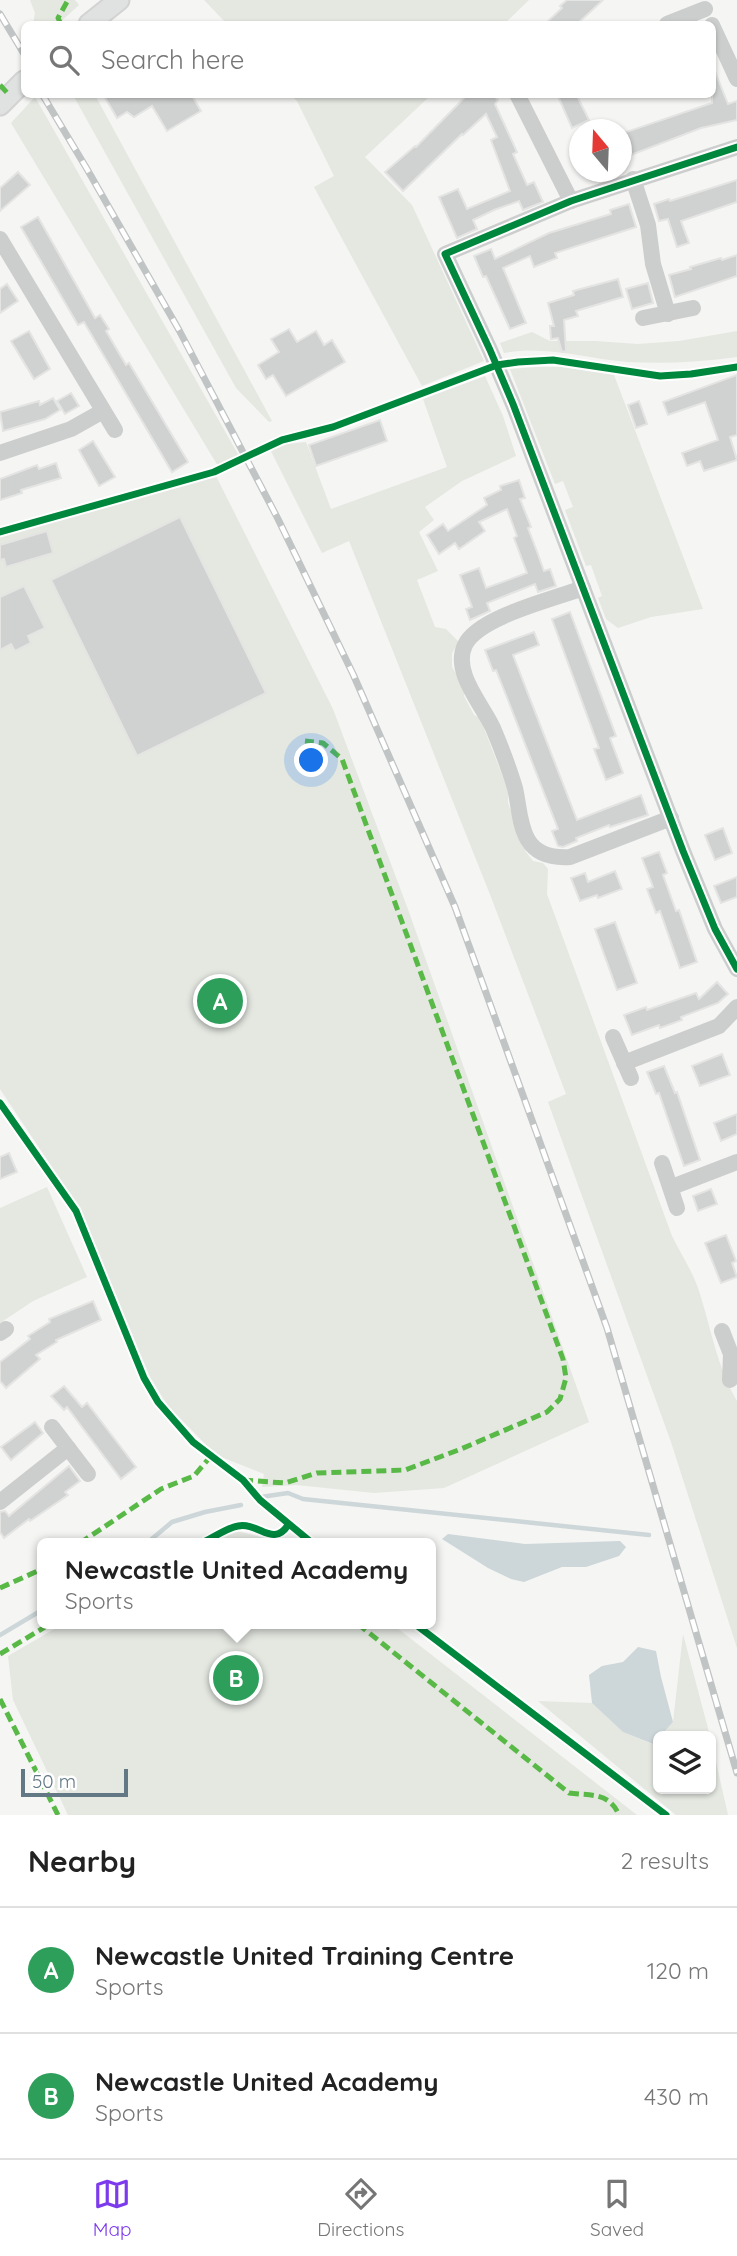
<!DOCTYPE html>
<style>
:root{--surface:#fff;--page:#f2f2f2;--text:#222;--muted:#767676;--line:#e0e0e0;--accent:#7c3aed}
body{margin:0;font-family:Quicksand,sans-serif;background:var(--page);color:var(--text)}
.controls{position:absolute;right:21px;bottom:21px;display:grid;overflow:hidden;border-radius:10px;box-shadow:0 2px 5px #0004}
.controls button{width:63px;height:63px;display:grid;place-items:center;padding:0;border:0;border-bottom:2px solid var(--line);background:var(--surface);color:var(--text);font:35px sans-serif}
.compass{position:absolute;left:569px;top:119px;width:63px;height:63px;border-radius:50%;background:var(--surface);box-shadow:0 2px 5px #0004;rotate:341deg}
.scale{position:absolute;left:21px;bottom:18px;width:107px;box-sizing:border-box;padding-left:7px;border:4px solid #637885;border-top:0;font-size:19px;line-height:24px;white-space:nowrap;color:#637885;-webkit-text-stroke:5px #fff;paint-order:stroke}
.you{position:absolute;left:312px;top:761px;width:24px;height:24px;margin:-18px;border:5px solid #fff;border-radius:50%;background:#1a73e8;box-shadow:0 0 0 10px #1a73e833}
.badge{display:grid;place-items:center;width:46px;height:46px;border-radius:50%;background:var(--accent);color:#fff;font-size:23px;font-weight:700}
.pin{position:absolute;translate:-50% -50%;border:4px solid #fff;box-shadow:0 2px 7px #0006}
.popup{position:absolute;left:37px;top:1538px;width:399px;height:91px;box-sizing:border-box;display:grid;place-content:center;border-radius:10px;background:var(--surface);filter:drop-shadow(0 2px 5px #0005);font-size:23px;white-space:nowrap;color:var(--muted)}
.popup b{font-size:26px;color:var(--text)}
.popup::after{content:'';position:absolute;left:50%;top:100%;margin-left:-14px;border:14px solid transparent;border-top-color:var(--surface)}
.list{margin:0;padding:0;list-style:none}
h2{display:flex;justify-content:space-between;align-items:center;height:91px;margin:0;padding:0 28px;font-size:30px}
h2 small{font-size:23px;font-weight:400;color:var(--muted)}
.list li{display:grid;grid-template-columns:46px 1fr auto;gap:21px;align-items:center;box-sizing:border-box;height:126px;padding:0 28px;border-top:2px solid var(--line)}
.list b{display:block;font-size:26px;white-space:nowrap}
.list p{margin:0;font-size:23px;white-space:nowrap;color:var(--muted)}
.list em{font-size:23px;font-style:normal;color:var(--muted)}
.icon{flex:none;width:38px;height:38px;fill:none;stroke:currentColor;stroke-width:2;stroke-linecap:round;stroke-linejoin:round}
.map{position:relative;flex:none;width:737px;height:1815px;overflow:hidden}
.search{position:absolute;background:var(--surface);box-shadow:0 2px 5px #0004;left:21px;right:21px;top:21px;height:77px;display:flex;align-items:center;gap:18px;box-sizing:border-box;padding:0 24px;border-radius:10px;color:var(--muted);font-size:26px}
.sheet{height:343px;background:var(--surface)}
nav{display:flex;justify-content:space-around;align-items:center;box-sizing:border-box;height:98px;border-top:2px solid var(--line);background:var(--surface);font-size:19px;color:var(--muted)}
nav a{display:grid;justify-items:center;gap:4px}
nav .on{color:var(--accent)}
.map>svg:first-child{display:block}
</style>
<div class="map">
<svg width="737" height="1815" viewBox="0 0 737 1815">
<rect width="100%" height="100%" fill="#f5f5f3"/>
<!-- green -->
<g fill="#e4e8e1">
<polygon points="30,0 75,0 79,5 58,24 33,24 35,13"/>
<polygon points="204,0 529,0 504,24 227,24"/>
<polygon points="73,95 95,95 272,421 269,422 236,388"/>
<polygon points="291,95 431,95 365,157 412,205 484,361 422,386 314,187 334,176 297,101"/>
<polygon points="35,97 239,456 218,466 11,123"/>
<path d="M737,331V357C701,362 665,364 628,362C586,359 547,345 504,353L500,343L532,332L550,341H595L638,344L679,341Z"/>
<polygon points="537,367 561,367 614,375 703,609 651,617 618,628 606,619 598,598 602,596 591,565 586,566 565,510 573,507 563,481 555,484 510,369"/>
<path d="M485,376L503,416L516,456L462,481L425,507L434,520L419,532L438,571L417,580L435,627L446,629L459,642L452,653V667L465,689L464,696L474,715L480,718L508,790V803L526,852L533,861L543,863L548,869L547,894L672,1236C681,1254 693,1272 699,1291C711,1328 717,1367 737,1401V1648L671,1442L548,1102L566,1094L491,897L349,541L322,553L271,451L286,444L306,442L331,509L447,467L423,399Z"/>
<polygon points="216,476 333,709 409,912 589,1422 444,1488 374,1493 296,1485 262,1487 264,1474 216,1455 168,1406 150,1377 80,1209 0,1089 0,536"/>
<polygon points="47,1187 87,1277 33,1301 0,1323 0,1208"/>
<polygon points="237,1531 285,1543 213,1543"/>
<polygon points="63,1624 392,1624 637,1815 68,1815 13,1700 8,1656"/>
<polygon points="683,1634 710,1736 660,1736 673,1722"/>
<polygon points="538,1701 592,1703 623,1732 652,1744 658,1738 658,1789 711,1789 711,1740 728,1815 676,1815"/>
</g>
<!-- water -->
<g fill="#cdd6d8">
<polygon points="448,1534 525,1544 620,1541 626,1547 619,1556 586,1567 562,1567 524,1582 511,1579 488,1568 442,1539"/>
<polygon points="638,1647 656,1651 661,1677 673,1722 653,1744 623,1732 592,1703 589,1675 602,1666 623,1662"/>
</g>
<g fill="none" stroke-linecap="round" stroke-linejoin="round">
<!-- stream -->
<g stroke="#cdd6d8" stroke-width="4.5">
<polyline points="261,1497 288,1493 303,1499 649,1535"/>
<polyline points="147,1543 172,1522 205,1512 241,1505"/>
<polyline points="0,1635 42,1610"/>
</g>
</g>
<!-- building -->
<g fill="#d0d1d1" stroke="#e4e4e3" stroke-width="2">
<polygon points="567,0 603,0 577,24 545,24 562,8 560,6"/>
<polygon points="712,64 728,104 737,101 737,120 701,128 631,155 623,133 712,103"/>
<polygon points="103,94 191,94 201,111 167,131 152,106 134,117 127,112 117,118"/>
<polygon points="468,94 493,94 498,100 495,104 517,152 513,154 527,185 534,182 543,202 523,210 519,201 494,210 473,220 477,229 457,238 439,197 458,189 467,209 510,191 491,140 497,137 486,114 463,135 462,134 403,191 385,172 415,146 416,147"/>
<polygon points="557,94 576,94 589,120 572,128"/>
<polygon points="18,172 30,185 0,211 0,188"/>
<polygon points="737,180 737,202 681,221 689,243 677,247 668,219 659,221 654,204 669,199 670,201"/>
<polygon points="629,204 636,227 555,253 557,258 534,267 530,256 503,268 526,323 510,329 486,276 483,277 474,256 491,249 495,259 549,233 611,214 610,210"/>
<polygon points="38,217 95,318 100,315 109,329 106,331 126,365 129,363 188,462 172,472 84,322 78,325 21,227"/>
<polygon points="737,255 737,276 675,297 669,275 691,269 690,267 721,258 722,260"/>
<polygon points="618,279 623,297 576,311 578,316 564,320 566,351 562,352 558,338 551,339 550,326 554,326 548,303 574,295 573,291"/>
<polygon points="648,283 653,303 632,309 626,289"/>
<polygon points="7,284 18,301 0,313 0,289"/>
<polygon points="289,329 297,342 316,331 324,345 332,340 345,362 286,396 273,375 266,379 258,365 279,352 271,339"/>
<polygon points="29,331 50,369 34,379 11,341"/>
<polygon points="737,375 737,435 730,437 737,460 704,471 700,461 687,466 682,453 718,440 705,402 668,415 663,402"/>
<polygon points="71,393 79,406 65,414 57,401"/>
<polygon points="53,398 60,410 45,419 3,431 0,412 39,401 40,405"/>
<polygon points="639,401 647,424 636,428 628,405"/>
<polygon points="380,420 387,441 316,466 309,445"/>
<polygon points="93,441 115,477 99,486 79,450"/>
<polygon points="56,463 61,478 21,490 22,493 0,500 0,479 37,465 39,469"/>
<polygon points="519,480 525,498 520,499 531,527 528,528 536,549 544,571 550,569 556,586 538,592 535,584 487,603 490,611 470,620 466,609 472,607 460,575 479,568 486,588 527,573 514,538 517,536 507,509 479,522 485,531 459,549 455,543 439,554 427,535 443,524 448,531 487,505 484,498 501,490 500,486"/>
<polygon points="180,517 266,693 137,756 51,580"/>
<polygon points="47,531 53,553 6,567 4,559 0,560 0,545"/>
<polygon points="24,586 45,628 28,636 31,643 15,651 11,644 0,650 0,597"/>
<polygon points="570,612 616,736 610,738 623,773 606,780 594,749 599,748 552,619"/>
<polygon points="534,632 539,645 513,655 577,820 641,795 648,815 610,827 609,825 576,838 577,841 563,847 558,846 552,831 558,829 508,700 496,670 493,671 485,650"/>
<polygon points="723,828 732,853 715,860 705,835"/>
<polygon points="659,852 667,873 663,875 676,911 679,910 697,962 680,968 660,911 656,913 647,889 653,887 642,858"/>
<polygon points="615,871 622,889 598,898 597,895 580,901 571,878 585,873 588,882"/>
<polygon points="737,877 737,897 721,903 714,886"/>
<polygon points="615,922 637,983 617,990 595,929"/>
<polygon points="717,982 728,994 718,1003 681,1017 682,1020 660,1028 659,1025 632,1035 624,1015 646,1007 647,1010 696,993 699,999"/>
<polygon points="722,1054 730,1075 700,1086 692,1066"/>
<polygon points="664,1066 675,1093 677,1092 700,1160 684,1166 659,1093 656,1094 647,1072"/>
<polygon points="737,1114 737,1134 721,1141 714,1123"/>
<polygon points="9,1153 17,1172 0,1179 0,1157"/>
<polygon points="711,1189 717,1204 698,1211 693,1196"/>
<polygon points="726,1235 736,1261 732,1263 737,1277 721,1283 705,1243"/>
<polygon points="93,1301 101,1320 56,1340 57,1342 36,1355 40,1359 6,1388 0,1381 0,1362 30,1339 28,1336 50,1322 49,1319"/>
<polygon points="64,1386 82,1407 87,1403 136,1467 121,1479 67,1407 64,1410 51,1396"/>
<polygon points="35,1422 43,1433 11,1460 1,1447"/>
<polygon points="69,1466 80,1481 65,1492 68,1495 30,1521 29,1519 4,1538 0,1532 0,1512 5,1511 9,1516"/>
</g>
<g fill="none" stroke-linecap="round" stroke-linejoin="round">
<!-- major casing -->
<g stroke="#d2d3d2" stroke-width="23">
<g id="major">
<polyline points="89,24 119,0"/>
<polyline points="0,105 24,81"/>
</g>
</g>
<!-- minor -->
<g stroke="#cccece" stroke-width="16">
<polyline points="667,24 705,9"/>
<polyline points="712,25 737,79"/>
<polyline points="517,94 571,201"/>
<polyline points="737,147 571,201 445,254 490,350 513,404 683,851 715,929 737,969"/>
<polyline points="633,179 648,225 653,264 668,314"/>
<polyline points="0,239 115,430"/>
<polyline points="643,318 693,308"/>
<polyline points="0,453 71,429 103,411"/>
<path d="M583,588C554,599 478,617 465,645C452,672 482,704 493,728C501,747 509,768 515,788C519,805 519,825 528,840C537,855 554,858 570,857L671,818"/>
<polyline points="613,1037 631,1078"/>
<polyline points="624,1063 719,1026 737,1007"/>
<polyline points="662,1163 677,1208"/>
<polyline points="672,1187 737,1162"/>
<polyline points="722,1331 731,1354 730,1380"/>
<polyline points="0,1333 6,1329"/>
<polyline points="52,1427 88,1474"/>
<polyline points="0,1502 68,1448"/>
</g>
<!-- major -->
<use href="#major" stroke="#e0e1e1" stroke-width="19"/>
<!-- rail casing -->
<g stroke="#c1c4c4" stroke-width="7">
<g id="rail">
<polyline points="0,14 24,54"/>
<polyline points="42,94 87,169 179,330 278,519 353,674 455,907 607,1328 737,1773"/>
</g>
</g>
<!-- rail -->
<use href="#rail" stroke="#fff" stroke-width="4.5" stroke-dasharray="13" stroke-linecap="butt"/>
<!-- quiet -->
<g stroke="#58b947" stroke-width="5" stroke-dasharray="10 5" stroke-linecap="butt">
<polyline points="61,24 58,18 68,0"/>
<polyline points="0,85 10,96"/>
<polyline points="243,1480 285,1483 317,1473 405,1470 461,1449 547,1412 560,1399 566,1378 563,1359 342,759 323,743 305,741"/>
<polyline points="80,1543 161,1489 194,1476 210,1457"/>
<polyline points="0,1588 42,1569"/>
<path d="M358,1624L569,1793C592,1796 609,1792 619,1815"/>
<polyline points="0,1654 50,1624"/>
<polyline points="0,1699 58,1815"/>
</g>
<!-- cycleway casing -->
<g stroke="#fff" stroke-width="11">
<g id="cycleway">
<polyline points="737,147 571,201 445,254 490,350 513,404 683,851 715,929 737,969"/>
<polyline points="0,532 214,472 282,440 333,427 497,365 518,362 553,360 660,376 691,374 737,367"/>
<polyline points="0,1103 76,1211 144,1378 158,1402 193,1442 243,1480 260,1500 312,1543"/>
<path d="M202,1543C213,1538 226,1528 238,1526C259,1522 273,1548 288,1525"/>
<polyline points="415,1624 666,1815"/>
</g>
</g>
<!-- cycleway -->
<use href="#cycleway" stroke="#00873e" stroke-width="7"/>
</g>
</svg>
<div class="controls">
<button><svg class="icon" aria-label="layers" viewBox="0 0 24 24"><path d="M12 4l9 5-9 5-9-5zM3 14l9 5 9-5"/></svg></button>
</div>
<svg class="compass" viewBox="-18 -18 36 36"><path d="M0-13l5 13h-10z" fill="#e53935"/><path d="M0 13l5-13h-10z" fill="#767676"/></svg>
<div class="scale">50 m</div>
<div class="you"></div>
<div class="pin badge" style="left:220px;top:1001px;background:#2e9e5b">A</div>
<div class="pin badge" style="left:236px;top:1678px;background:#2e9e5b">B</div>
<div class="popup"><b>Newcastle United Academy</b>Sports</div>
<div class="search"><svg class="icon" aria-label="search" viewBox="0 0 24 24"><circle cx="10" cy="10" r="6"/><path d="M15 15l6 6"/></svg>Search here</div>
</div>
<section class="sheet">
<h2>Nearby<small>2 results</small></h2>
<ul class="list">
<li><span class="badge" style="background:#2e9e5b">A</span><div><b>Newcastle United Training Centre</b><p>Sports</p></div><em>120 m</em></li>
<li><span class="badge" style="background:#2e9e5b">B</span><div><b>Newcastle United Academy</b><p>Sports</p></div><em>430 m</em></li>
</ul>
</section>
<nav>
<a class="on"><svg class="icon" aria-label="map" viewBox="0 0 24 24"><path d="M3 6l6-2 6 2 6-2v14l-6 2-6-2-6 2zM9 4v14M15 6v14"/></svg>Map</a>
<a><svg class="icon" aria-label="directions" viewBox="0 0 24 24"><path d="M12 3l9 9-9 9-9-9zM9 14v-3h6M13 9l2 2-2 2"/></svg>Directions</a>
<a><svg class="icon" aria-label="saved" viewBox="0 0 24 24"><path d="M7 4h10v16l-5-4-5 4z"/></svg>Saved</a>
</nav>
